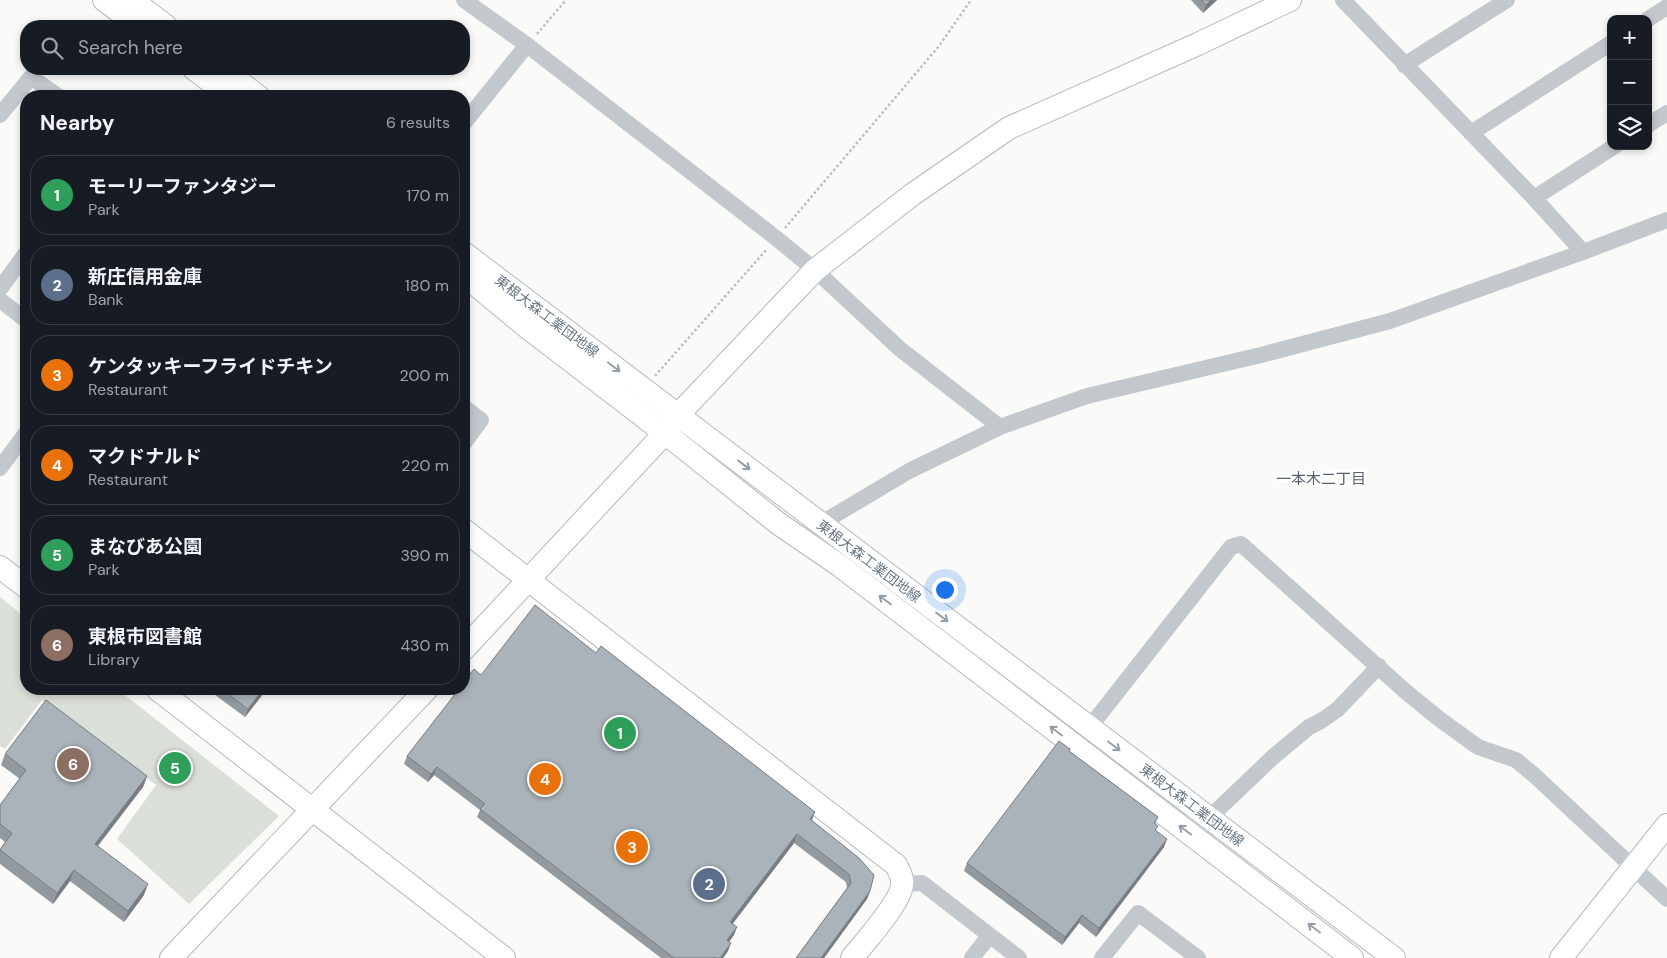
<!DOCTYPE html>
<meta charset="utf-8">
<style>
:root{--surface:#171b24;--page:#20242c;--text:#f1f3f6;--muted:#9ea1a6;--line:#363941;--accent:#e4572e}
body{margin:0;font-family:"DM Sans","Noto Sans JP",sans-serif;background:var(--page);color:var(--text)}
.controls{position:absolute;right:15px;top:15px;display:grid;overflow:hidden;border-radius:10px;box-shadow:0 2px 8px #0003}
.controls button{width:45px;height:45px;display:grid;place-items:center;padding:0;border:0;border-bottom:1px solid var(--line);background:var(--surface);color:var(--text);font:25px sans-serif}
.you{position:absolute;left:944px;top:589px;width:18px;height:18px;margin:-12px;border:4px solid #fff;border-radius:50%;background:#1a73e8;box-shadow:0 0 0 8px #1a73e833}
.badge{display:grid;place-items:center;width:32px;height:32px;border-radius:50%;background:var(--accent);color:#fff;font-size:16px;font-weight:700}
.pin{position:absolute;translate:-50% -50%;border:2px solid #fff;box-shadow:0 1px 5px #0006}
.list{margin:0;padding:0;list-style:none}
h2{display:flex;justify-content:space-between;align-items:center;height:65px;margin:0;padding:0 20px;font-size:21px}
h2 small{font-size:16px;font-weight:400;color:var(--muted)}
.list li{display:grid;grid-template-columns:32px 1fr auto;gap:15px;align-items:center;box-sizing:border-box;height:80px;margin:0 10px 10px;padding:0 10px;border:1px solid var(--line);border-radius:20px}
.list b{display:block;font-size:19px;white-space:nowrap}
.list p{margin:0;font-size:16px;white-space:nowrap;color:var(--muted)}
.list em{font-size:16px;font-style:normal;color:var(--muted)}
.icon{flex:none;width:28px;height:28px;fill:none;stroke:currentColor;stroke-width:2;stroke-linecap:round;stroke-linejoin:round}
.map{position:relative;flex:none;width:1667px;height:958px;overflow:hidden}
.search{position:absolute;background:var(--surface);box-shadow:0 2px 8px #0003;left:20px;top:20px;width:450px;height:55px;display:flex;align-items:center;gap:12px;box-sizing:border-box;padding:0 18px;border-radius:20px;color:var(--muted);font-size:19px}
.panel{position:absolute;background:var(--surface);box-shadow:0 2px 8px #0003;left:20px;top:90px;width:450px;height:605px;border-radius:20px}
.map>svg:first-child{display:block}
</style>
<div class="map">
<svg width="1667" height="958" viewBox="0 0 1667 958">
<rect width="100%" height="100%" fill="#fafaf8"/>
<!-- green -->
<polygon fill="#dadfd7" points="0,597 26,618 26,689 117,689 279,816 189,904 117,839 156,785 42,700 5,749 0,746"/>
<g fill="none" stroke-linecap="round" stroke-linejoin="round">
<!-- secondary casing -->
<g stroke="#b3babf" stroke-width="24">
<g id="secondary">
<polyline points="104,0 139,26"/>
<polyline points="132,0 166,26"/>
<polyline points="194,69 230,96"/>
<polyline points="222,69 258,96"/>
<polyline points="464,253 1394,958"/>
<polyline points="464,275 528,328 665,433 779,524 839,565 1352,958"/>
<path d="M464,530L896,865C899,871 903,877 902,884C902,901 864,943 852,958"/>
<polyline points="0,567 26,587"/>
<polyline points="464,649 665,433 678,415 815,270 913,194 1009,128 1198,44 1290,0"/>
<polyline points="157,689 504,958"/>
<polyline points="171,958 427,689"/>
<polyline points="1561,958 1667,825"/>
</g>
</g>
<!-- path -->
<g stroke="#bbbfc2" stroke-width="2.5" stroke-dasharray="2.5 2.5" stroke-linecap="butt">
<polyline points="537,34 566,0"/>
<polyline points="785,228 939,46 971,0"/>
<polyline points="655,376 767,249"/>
</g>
<!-- street -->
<g stroke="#c3c8cc" stroke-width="16">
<polyline points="464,0 527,45 776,238 815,270 900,349 1000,427"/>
<polyline points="1343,0 1534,198 1583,252"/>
<polyline points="1648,19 1667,7"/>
<polyline points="1404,65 1507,0"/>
<polyline points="0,115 31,77 58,96"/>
<polyline points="464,123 527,45"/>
<polyline points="1648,125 1667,113"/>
<polyline points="1471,133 1611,43"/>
<polyline points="1534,198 1615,146"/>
<polyline points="0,289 26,253"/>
<polyline points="0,300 26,320"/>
<polyline points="464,407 481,420 464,443"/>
<polyline points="0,468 26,433"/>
<polyline points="820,524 909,471 1000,427 1087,396 1261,355 1390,321 1583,252 1667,220"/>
<polyline points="1089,728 1231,547 1241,544 1405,691 1438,718 1478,747 1516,760 1534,775 1667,899"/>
<polyline points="1209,818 1273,757 1309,727 1321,721 1338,709 1379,666"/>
<polyline points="902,884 922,883 1019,958"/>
<polyline points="972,958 989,936"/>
<polyline points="1102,958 1138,913 1198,958"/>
</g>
<!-- secondary -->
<use href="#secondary" stroke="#fff" stroke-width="22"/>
</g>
<!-- wall -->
<g fill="#929a9f">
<polygon points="1191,0 1217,0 1203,13"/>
<polygon points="481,675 812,821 870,891 867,899 824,958 796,958 847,888 846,882 794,843 733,923 734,935 729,942 728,951 723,958 661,958 477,817 480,810 434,775 428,782 404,764 407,756"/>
<polygon points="207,689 267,689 245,717"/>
<polygon points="1070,749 1069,751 1158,817 1155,824 1156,831 1164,847 1096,937 1079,923 1062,945 964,871 967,863"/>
<polygon points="5,754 147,776 143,787 98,846 144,895 124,922 70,881 53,904 0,864 0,849 5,842 0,838 0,805 20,779 1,765"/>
</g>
<!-- shaded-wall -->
<g fill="#777d82">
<polygon points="1211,0 1217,0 1203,13 1206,5"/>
<polygon points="263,689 267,689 245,717 248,709"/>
<polygon points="437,767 434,775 428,782 431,774"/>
<polygon points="147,776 143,787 91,854 95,844"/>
<polygon points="815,812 812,820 807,827 810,819"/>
<polygon points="797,834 794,843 728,930 730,922"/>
<polygon points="1167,839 1164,847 1096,937 1099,928"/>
<polygon points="74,870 70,881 53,904 57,893"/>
<polygon points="148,884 144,895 124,922 128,911"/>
<polygon points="870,891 867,899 824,958 821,958"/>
<polygon points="1082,915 1079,923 1062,945 1065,937"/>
<polygon points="737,927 734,935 724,948 727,940"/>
<polygon points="731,943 728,951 723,958 720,958"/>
</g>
<!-- building -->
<g fill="#aab3b9" stroke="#777d82">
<polygon points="1201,0 1211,0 1206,5"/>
<polygon points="535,605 596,653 601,646 815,812 810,819 859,858 874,875 870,891 821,958 796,958 851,883 849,874 797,834 730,922 737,927 727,940 731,943 720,958 715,958 714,957 713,958 674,958 480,809 485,804 437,767 431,774 407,756 459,689 464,689 464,682 474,669 481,675"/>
<polygon points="221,689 263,689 248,709"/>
<polygon points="46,700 147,776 95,844 148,884 128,911 74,870 57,893 0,850 12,833 0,824 0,805 26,770 5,754"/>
<polygon points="1059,741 1070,749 1069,751 1158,817 1154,823 1158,826 1155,830 1167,839 1099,928 1082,915 1065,937 967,863"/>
</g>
<!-- one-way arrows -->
<defs><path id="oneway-shaft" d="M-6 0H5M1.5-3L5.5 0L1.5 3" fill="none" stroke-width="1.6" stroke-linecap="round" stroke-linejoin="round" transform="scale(1.25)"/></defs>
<g stroke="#939fa8">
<use href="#oneway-shaft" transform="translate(614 367) rotate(37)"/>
<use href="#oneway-shaft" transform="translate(744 465) rotate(38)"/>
<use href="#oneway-shaft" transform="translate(885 600) rotate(-143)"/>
<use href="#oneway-shaft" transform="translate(942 617) rotate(37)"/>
<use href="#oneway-shaft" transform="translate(1056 731) rotate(-143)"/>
<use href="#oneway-shaft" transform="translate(1114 746) rotate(37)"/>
<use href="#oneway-shaft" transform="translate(1185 830) rotate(-143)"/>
<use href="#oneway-shaft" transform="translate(1314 928) rotate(-143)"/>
</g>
<g text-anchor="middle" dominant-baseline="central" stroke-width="5" stroke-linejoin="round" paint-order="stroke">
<!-- street labels -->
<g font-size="14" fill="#657683" stroke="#fff">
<text transform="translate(547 316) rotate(37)">東根大森工業団地線</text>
<text transform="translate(869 561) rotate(37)">東根大森工業団地線</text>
<text transform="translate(1192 805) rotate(37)">東根大森工業団地線</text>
</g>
<!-- neighbourhood labels -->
<g font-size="15" fill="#57646e" stroke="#fff">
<text x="1321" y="479">一本木二丁目</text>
</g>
</g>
</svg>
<div class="controls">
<button>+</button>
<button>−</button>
<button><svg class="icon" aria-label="layers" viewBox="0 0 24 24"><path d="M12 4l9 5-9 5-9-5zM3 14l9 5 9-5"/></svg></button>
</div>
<div class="you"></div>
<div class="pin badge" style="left:620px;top:733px;background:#2e9e5b">1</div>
<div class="pin badge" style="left:709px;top:884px;background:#5c6f8a">2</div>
<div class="pin badge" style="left:632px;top:847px;background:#e8710a">3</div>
<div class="pin badge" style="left:545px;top:779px;background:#e8710a">4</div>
<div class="pin badge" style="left:175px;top:768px;background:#2e9e5b">5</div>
<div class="pin badge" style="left:73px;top:764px;background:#8d6e63">6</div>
<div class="search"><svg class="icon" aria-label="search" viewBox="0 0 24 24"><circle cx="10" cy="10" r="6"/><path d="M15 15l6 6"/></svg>Search here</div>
<section class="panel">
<h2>Nearby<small>6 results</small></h2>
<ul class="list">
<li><span class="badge" style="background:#2e9e5b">1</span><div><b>モーリーファンタジー</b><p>Park</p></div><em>170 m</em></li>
<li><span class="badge" style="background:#5c6f8a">2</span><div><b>新庄信用金庫</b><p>Bank</p></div><em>180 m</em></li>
<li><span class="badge" style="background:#e8710a">3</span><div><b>ケンタッキーフライドチキン</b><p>Restaurant</p></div><em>200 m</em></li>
<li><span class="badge" style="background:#e8710a">4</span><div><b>マクドナルド</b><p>Restaurant</p></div><em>220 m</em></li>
<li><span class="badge" style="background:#2e9e5b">5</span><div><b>まなびあ公園</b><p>Park</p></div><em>390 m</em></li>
<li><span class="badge" style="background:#8d6e63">6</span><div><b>東根市図書館</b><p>Library</p></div><em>430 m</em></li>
</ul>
</section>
</div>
